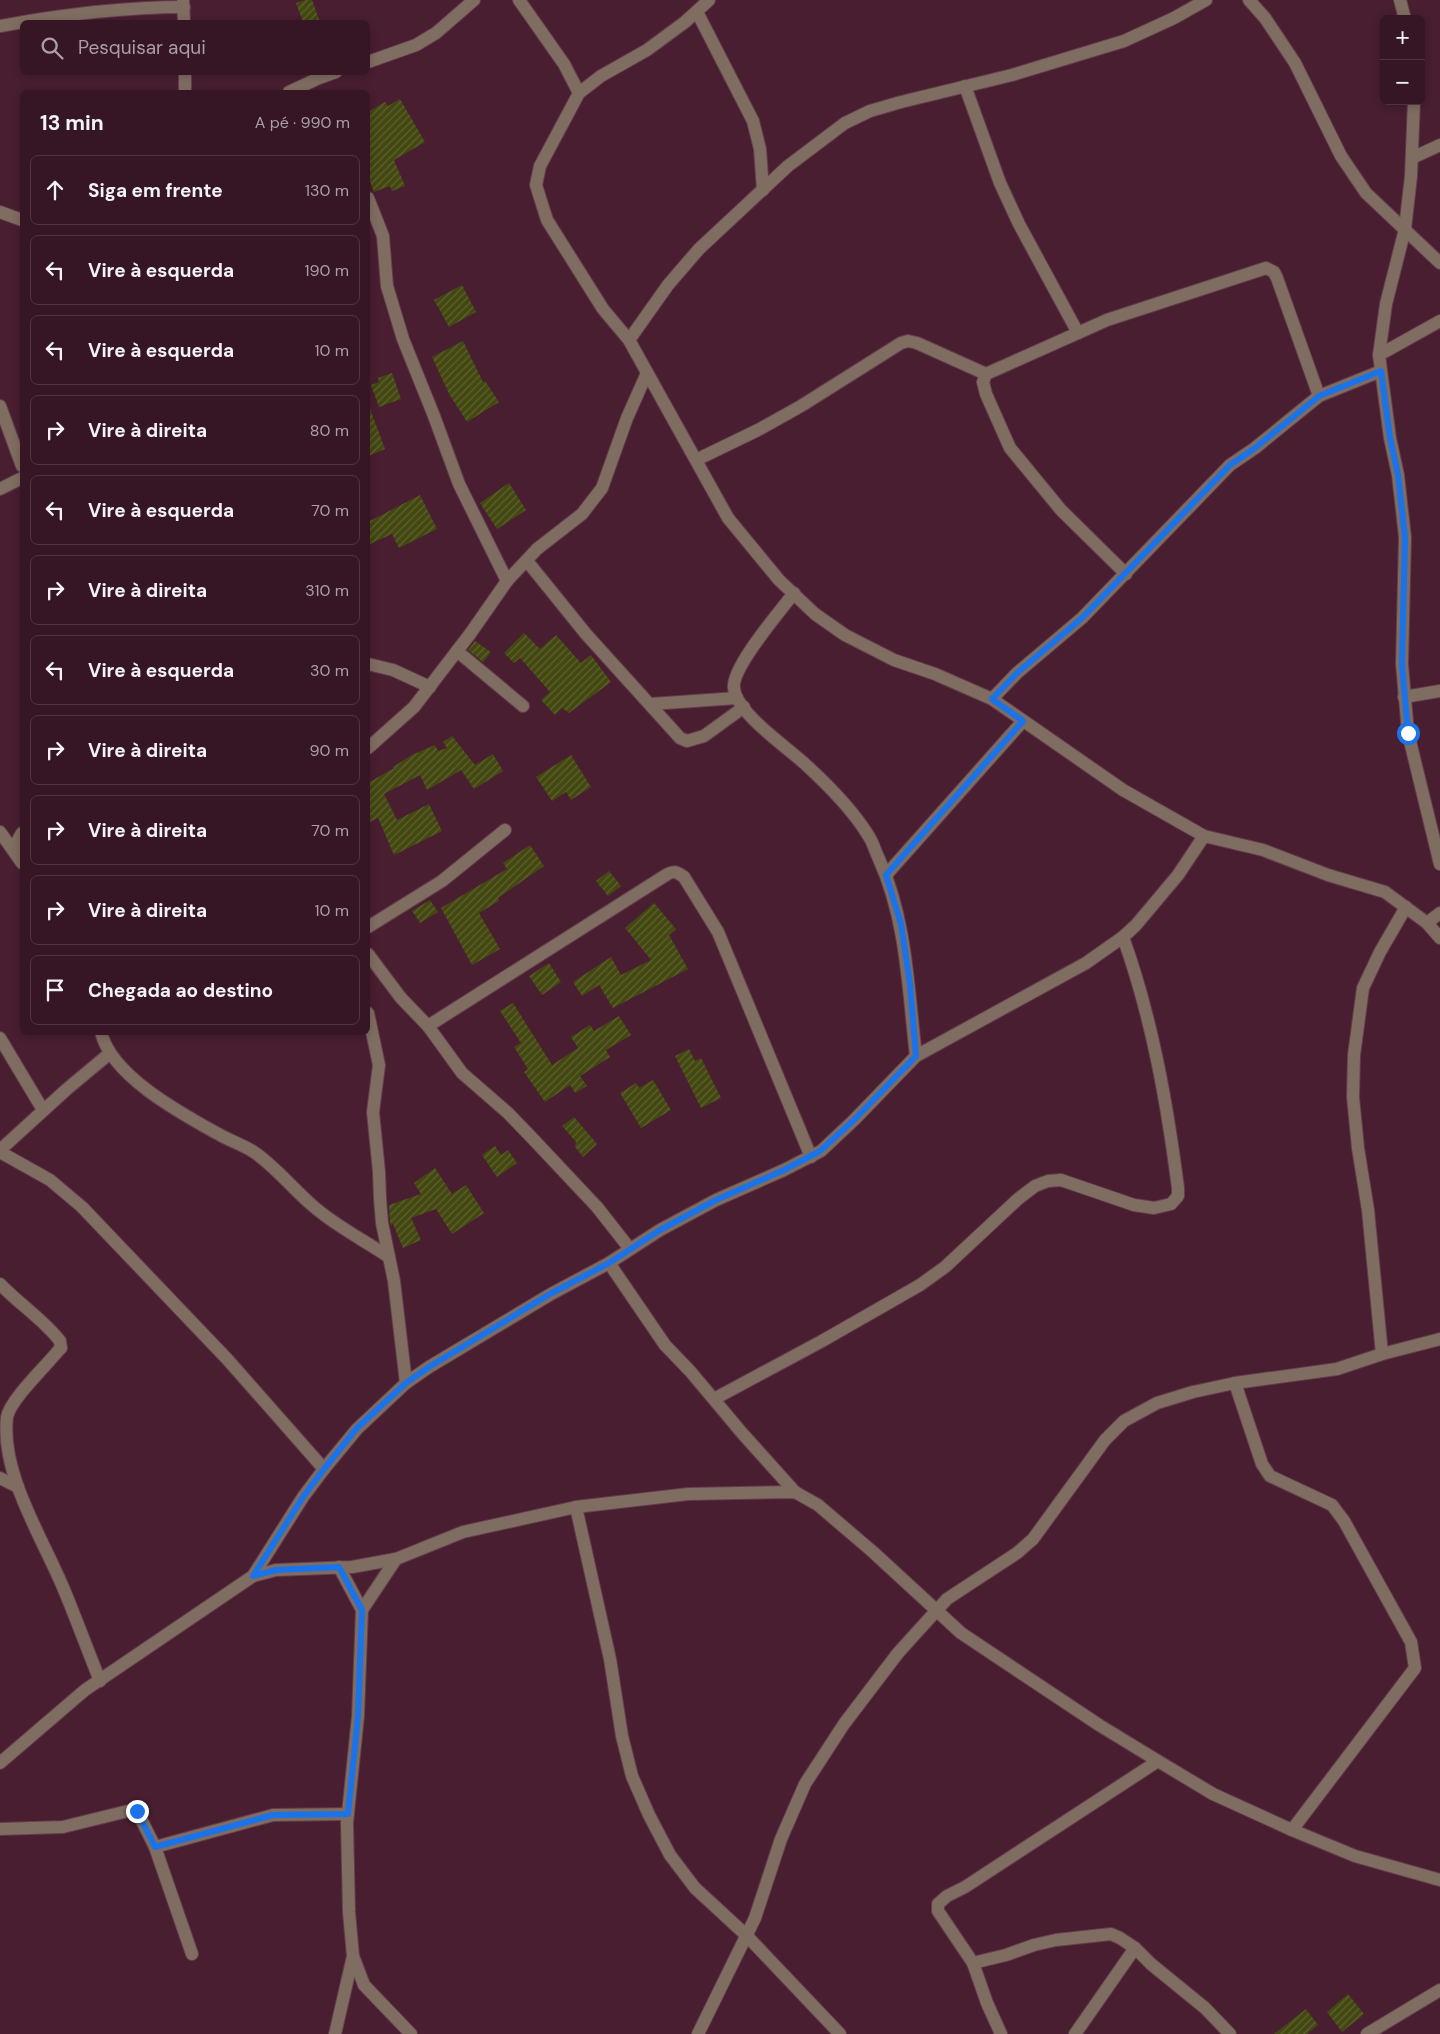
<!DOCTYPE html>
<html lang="pt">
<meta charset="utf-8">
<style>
:root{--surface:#361624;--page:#412331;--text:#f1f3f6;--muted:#aa9fa6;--line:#503541}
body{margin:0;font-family:"DM Sans",sans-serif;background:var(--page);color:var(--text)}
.controls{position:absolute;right:15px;top:15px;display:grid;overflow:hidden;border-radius:8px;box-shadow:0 2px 8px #0003}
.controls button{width:45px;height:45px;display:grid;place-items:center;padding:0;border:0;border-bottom:1px solid var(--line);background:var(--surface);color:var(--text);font:25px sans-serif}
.stop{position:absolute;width:15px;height:15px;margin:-11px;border:4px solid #1a73e8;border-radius:50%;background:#fff}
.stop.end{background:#1a73e8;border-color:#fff;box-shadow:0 1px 5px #0008}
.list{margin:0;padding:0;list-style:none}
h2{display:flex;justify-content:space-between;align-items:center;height:65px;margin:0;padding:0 20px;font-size:21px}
h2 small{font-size:16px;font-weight:400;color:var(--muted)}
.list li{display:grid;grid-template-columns:32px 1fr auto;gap:15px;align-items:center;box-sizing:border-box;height:70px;margin:0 10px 10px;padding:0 10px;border:1px solid var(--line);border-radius:8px}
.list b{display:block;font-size:19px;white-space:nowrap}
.list em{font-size:16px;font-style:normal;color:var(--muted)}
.icon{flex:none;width:28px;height:28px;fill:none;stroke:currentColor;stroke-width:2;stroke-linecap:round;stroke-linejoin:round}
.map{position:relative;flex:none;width:1440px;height:2034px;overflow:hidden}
.search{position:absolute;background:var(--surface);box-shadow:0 2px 8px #0003;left:20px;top:20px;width:350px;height:55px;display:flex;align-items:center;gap:12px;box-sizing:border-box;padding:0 18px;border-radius:8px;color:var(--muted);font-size:19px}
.panel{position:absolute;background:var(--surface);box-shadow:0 2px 8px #0003;left:20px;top:90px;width:350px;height:945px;border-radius:8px}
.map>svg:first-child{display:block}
</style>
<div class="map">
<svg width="1440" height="2034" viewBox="0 0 1440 2034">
<defs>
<pattern id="building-hatch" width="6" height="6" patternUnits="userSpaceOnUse" patternTransform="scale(1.25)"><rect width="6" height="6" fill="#434810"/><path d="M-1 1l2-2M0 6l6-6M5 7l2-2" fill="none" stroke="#5f6233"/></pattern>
</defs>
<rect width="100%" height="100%" fill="#481e30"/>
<!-- building -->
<g fill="url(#building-hatch)">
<polygon points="305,0 312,0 320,22 303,22 296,3"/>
<polygon points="400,99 425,142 394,160 405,186 392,191 390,186 374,192 368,176 368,112 385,102 388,106"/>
<polygon points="462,285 476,312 449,327 434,300"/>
<polygon points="463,341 483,382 485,381 499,402 467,422 449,394 432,357"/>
<polygon points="392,373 401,399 379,407 371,385 379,382 378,378"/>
<polygon points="369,406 385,449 368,456 368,407"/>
<polygon points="509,483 526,510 497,529 480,503"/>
<polygon points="420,495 437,529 399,548 392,534 368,545 368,522"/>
<polygon points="524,633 540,649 556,635 581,663 591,655 611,682 569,713 562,708 555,715 541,700 550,692 520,658 514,663 504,653"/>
<polygon points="475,641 491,652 483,662 468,650"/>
<polygon points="452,736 475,765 493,754 503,771 474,789 461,770 427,790 420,775 384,794 397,820 429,804 442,831 394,855 378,818 368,823 368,783 394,768 393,767 412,755 435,745 438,751 447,748 443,742"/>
<polygon points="571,755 591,787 571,800 566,792 552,801 536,777"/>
<polygon points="530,845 544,866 498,898 499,901 479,913 500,949 472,965 441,908 507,869 503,863"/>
<polygon points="609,871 621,886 608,896 596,881"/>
<polygon points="430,900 438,912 420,923 412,911"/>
<polygon points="654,903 676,929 669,935 688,969 613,1008 599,985 582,996 573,982 611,957 621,975 651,960 625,928"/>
<polygon points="549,963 561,982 542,995 529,976"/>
<polygon points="513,1003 552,1065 578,1048 571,1037 590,1025 594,1031 619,1016 631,1035 606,1050 610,1057 580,1076 587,1086 575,1093 570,1085 545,1102 524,1072 528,1069 514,1047 521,1043 500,1011"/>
<polygon points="689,1049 695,1061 701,1058 721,1098 701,1108 675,1056"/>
<polygon points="653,1080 671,1110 641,1128 620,1093 636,1083 639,1088"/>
<polygon points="574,1117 597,1144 583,1157 575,1147 576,1142 562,1126"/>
<polygon points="495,1146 501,1155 508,1150 517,1163 497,1177 482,1155"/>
<polygon points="435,1168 452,1194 466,1185 484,1213 452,1234 436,1209 411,1218 421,1240 403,1248 393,1224 391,1225 390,1222 389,1205 421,1194 414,1183"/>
<polygon points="1348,1994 1364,2014 1342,2032 1327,2012"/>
<polygon points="1306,2009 1318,2025 1307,2034 1274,2034"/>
</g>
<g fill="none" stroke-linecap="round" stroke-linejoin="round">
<!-- minor casing -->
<g stroke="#643d4d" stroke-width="14">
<g id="minor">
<polyline points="183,0 184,22"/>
<polyline points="519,0 564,64 579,93"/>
<polyline points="709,0 685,22 647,50 601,76 579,93 540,166 536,185 547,220 603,309 629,340 728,518 779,580 815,614 845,635 894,660 935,674 992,699 1123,790 1204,836 1263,850 1328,875 1385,892 1427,923 1440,938"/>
<polyline points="1249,0 1265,18 1295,63 1341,156 1366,193 1440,263"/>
<polyline points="1400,0 1405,19"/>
<polyline points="697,12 753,121 760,149 763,190"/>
<path d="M0,26C60,15 122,7 184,7"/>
<polyline points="368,62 416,45 436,33 474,0"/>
<polyline points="185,72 185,92"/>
<polyline points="965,86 1000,183 1019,224 1078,333"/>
<polyline points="289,92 319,78 336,72"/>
<polyline points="1414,101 1411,176 1405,229 1386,304 1379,355 1390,438 1398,475 1405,537 1402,664 1408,733 1440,864"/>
<polyline points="1412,158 1440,145"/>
<polyline points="368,198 383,236 387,286 403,339 434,416 459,484 507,581"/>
<polyline points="0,212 22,220"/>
<polyline points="629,340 668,285 699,249 788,166 845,123 870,111 901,102 1012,75 1124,41 1174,18 1206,0"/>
<polyline points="1379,355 1440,321"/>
<polyline points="0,406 22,466"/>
<polyline points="696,460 758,430 801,406 901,343 908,341 917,343 986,374"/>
<polyline points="0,489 22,478"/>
<polyline points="527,561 586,634 680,738 687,741 704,736 744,707"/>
<polyline points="1126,574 1061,510 1010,448 986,394 983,382 986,374 1107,320 1266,268 1274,272 1277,278 1319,396"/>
<path d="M794,593C781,610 731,668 734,688C736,713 787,747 805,764C828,785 852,809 868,835C873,842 875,851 879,859C907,921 908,989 916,1056"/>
<polyline points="457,651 523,706"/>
<polyline points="368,664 393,670 430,687"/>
<polyline points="1404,697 1440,691"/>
<polyline points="992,699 1017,673 1082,618 1230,465 1255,448 1319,396 1381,371"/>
<polyline points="651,704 737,698"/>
<polyline points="368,748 414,707 470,634 507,581 537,549 582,514 602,488 627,418 647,373"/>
<polyline points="0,832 22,863"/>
<polyline points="13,849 22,833"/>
<polyline points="886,875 1023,721"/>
<polyline points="1427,923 1440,913"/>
<polyline points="368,927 442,881 505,830"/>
<polyline points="368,954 401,998 428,1026 462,1073 508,1113 534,1140 597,1207 630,1249"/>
<polyline points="368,1013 379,1065 373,1112 379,1172 380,1199 382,1223 394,1281 406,1383"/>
<path d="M428,1026L666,875C674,870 677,872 684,877L718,932L811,1157"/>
<path d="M101,1032C111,1076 182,1114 220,1135C231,1141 243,1145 254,1152C276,1167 293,1189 313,1206C337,1227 364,1240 389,1257"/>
<polyline points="0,1038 43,1110"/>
<polyline points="0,1150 67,1089 109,1054"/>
<polyline points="0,1152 50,1180 82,1207 228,1360 324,1469"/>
<polyline points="609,1263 665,1345 690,1371 742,1433 795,1492"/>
<path d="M0,1284C19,1304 43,1319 60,1341L61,1348L58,1351C46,1366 10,1400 7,1417C0,1474 44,1540 65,1592C77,1621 88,1651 100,1681"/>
<polyline points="1382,1354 1368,1210 1358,1148 1353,1097 1354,1055 1363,988 1380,952 1406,907"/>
<polyline points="1235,1383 1262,1464 1270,1476 1332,1505 1344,1521 1411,1642 1415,1668 1292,1830"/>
<path d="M714,1399L822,1341L920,1285L945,1267L1018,1199L1035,1186L1048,1181L1061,1180L1134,1205L1154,1208L1171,1204L1178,1196V1188C1167,1103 1152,1018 1123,937"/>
<polyline points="0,1478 18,1487"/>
<polyline points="576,1507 610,1659 622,1736 632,1776 649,1815 670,1855 695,1888 746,1935 840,2034"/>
<polyline points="339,1567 362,1610 358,1716 347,1823 349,1912 353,1956 364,1985 411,2034"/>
<polyline points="253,1576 303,1497 324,1469 357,1429 406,1383 429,1367 551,1294 609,1263 660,1230 716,1200 784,1170 821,1151 854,1120 916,1056 1086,963 1123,937 1136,925 1178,875 1204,836"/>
<polyline points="362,1610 396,1559"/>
<polyline points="0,1763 85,1690 253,1576 276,1570 352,1567 396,1559 463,1532 576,1507 688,1494 795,1492 818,1505 873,1552 961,1633 1099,1725 1158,1761 1213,1794 1292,1830 1355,1856 1440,1880"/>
<polyline points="0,1829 63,1827 128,1811 137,1811 155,1847 192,1954"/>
<polyline points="155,1847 273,1815 348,1814"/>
<polyline points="973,1963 1006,1955 1034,1945 1056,1940 1111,1934 1120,1938 1135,1948 1151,1964 1205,2008 1230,2034"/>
<polyline points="335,2034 353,1956"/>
<polyline points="698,2034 755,1918 781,1839 805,1784 844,1724 898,1653 947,1599 1017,1553 1033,1539 1105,1440 1124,1421 1157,1403 1193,1392 1235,1383 1337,1369 1382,1354 1440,1339"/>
<polyline points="1001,2034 987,2003 973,1963 938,1911 938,1904 947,1896 965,1887 1158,1761"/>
<polyline points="1075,2034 1135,1948"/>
<polyline points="1367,2034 1440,1990"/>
</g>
</g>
<!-- minor -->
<use href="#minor" stroke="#806d61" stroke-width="12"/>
</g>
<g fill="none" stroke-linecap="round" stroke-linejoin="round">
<!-- route -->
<polyline stroke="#1a73e8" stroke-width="6" points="137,1811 155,1847 273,1815 348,1814 358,1716 362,1610 339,1567 276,1570 253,1576 303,1497 324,1469 357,1428 406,1383 429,1367 550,1294 609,1263 660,1230 716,1200 784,1170 820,1151 854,1120 916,1056 910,984 901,924 886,875 1023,721 992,699 1017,673 1082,618 1230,465 1255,448 1319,396 1381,371 1390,438 1398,475 1405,537 1402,664 1408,733"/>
</g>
</svg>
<div class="controls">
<button>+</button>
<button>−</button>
</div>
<div class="stop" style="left:1408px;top:733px"></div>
<div class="stop end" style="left:137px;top:1811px"></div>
<div class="search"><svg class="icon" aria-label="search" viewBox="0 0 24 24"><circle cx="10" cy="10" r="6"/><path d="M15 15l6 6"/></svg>Pesquisar aqui</div>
<section class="panel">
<h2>13 min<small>A pé · 990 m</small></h2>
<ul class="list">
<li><svg class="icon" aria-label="ahead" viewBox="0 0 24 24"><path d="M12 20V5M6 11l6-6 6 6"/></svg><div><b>Siga em frente</b></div><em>130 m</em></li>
<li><svg class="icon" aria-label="left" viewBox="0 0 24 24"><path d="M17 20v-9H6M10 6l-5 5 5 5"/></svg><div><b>Vire à esquerda</b></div><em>190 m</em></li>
<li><svg class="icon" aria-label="left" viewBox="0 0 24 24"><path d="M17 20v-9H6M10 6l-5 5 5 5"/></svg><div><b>Vire à esquerda</b></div><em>10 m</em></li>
<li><svg class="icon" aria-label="right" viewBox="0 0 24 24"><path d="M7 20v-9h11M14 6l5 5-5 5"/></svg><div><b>Vire à direita</b></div><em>80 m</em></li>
<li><svg class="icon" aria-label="left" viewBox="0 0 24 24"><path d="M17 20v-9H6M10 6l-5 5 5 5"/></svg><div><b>Vire à esquerda</b></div><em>70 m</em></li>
<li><svg class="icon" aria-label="right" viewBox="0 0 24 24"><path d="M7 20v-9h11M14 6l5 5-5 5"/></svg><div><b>Vire à direita</b></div><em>310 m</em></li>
<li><svg class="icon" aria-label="left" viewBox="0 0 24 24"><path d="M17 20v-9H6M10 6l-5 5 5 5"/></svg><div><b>Vire à esquerda</b></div><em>30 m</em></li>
<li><svg class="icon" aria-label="right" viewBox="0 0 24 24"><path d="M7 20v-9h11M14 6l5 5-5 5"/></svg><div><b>Vire à direita</b></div><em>90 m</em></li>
<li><svg class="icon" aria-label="right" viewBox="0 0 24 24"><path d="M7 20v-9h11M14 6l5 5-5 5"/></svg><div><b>Vire à direita</b></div><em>70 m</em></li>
<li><svg class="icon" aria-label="right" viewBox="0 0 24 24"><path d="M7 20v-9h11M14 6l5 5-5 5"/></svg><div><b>Vire à direita</b></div><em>10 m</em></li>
<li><svg class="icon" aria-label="arrive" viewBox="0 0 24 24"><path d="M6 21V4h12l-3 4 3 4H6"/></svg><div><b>Chegada ao destino</b></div></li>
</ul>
</section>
</div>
